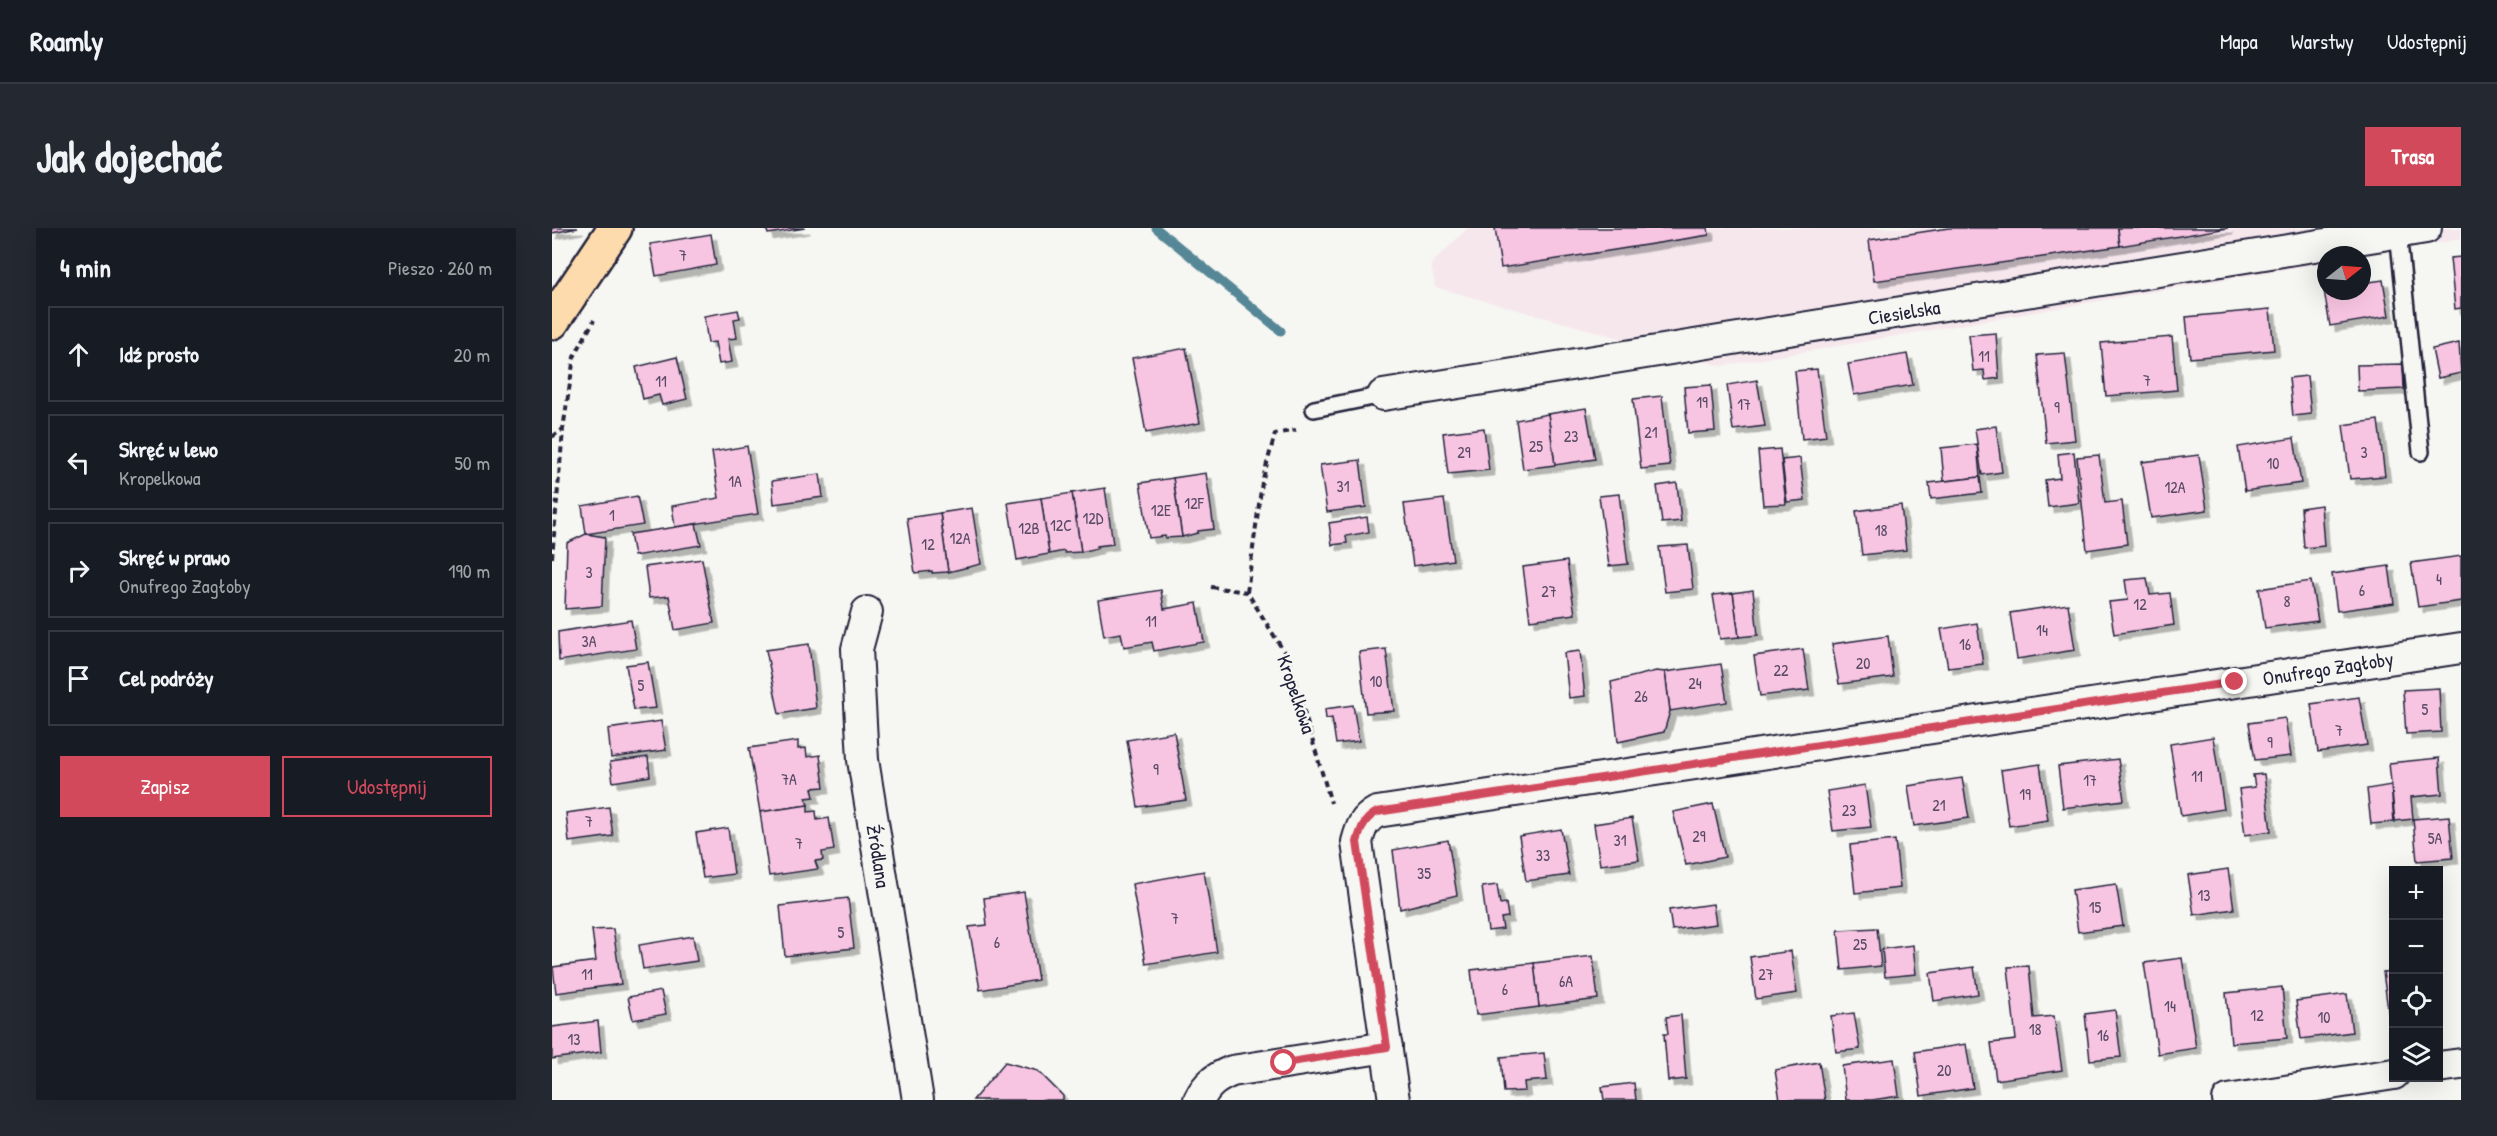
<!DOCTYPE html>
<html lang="pl">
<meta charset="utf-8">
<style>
:root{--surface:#171b24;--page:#242831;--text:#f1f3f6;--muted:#9ea1a6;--line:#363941;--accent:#d1495b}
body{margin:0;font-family:"Patrick Hand",sans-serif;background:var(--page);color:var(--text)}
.controls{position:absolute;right:18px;bottom:18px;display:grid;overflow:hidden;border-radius:0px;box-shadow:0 6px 24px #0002}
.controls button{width:54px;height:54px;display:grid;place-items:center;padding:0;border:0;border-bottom:2px solid var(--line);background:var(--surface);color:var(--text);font:30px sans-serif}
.compass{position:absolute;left:1765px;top:18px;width:54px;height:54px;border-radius:50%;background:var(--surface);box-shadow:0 6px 24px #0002;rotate:73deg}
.stop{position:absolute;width:18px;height:18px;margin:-14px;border:4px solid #d1495b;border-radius:50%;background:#fff}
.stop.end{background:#d1495b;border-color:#fff;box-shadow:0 2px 6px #0008}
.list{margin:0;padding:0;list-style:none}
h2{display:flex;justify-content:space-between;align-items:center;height:78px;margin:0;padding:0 24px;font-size:26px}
h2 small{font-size:20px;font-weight:400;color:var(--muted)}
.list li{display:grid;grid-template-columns:39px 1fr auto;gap:18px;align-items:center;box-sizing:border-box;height:96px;margin:0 12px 12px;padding:0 12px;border:2px solid var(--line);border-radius:0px}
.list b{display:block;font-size:22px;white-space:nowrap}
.list p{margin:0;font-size:20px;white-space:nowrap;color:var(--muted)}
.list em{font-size:20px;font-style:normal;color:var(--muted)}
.actions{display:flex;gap:12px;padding:18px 24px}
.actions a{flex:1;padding:14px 0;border:2px solid var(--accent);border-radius:0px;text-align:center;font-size:21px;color:var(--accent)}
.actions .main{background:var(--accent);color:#fff}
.icon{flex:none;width:33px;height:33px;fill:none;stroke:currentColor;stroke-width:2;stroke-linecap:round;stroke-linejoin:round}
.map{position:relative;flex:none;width:1909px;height:872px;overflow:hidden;border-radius:0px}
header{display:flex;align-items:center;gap:36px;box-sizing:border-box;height:84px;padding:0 30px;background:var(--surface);border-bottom:2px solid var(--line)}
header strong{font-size:28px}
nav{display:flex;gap:33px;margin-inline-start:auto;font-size:21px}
.intro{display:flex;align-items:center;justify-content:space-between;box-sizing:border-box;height:144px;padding:0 36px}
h1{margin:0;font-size:42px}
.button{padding:15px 27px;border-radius:0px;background:var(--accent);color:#fff;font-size:21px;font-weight:700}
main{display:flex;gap:36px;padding:0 36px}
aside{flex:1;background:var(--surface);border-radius:0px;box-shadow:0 6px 24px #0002}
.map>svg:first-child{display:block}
</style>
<header>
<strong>Roamly</strong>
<nav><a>Mapa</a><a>Warstwy</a><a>Udostępnij</a></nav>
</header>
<div class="intro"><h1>Jak dojechać</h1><a class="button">Trasa</a></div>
<main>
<aside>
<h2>4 min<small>Pieszo · 260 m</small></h2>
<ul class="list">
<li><svg class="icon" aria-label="ahead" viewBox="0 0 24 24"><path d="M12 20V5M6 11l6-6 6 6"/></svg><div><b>Idź prosto</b></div><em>20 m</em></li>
<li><svg class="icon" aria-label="left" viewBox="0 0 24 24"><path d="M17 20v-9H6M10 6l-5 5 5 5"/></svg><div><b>Skręć w lewo</b><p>Kropelkowa</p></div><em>50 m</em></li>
<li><svg class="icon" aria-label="right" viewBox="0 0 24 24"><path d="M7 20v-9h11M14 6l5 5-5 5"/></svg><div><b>Skręć w prawo</b><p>Onufrego Zagłoby</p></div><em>190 m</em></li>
<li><svg class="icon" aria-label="arrive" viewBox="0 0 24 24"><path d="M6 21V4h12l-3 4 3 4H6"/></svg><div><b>Cel podróży</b></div></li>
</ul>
<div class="actions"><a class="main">Zapisz</a><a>Udostępnij</a></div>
</aside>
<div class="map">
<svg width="1909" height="872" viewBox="0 0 1909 872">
<defs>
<filter id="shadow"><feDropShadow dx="5.5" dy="5.5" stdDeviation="0" flood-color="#0004"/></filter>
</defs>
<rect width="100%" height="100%" fill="#f6f6f2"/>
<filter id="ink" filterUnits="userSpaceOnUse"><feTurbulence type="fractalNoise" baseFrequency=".0167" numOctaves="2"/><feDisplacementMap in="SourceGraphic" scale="12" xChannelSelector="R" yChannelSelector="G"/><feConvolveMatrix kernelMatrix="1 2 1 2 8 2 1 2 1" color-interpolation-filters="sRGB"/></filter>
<g filter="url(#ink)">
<!-- built -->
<polygon fill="#f6e7ed" points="916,0 1909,0 1909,11 1810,28 1774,27 1774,34 1169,138 883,59 879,36"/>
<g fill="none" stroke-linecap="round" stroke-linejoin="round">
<!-- stream -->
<polyline stroke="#578797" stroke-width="9" points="604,0 729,103"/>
</g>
<!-- building -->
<g fill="#f7c4e2" stroke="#22223b" stroke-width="1.5" filter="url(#shadow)">
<polygon points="0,0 26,0 0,5"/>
<polygon points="214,0 253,0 216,6"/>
<polygon points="943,0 1156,0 1157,7 949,40"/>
<polygon points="1397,0 1566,0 1568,18 1322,53 1317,12"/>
<polygon points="1566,0 1676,0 1568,18"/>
<polygon points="159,6 164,37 104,48 98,16"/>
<polygon points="1909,29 1909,80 1903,81 1898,30"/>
<polygon points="1831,52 1837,88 1778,98 1772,62 1810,63 1810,55"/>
<polygon points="1718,81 1722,122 1638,130 1634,89"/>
<polygon points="186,82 188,90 182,91 185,110 176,111 180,134 167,136 163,114 156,115 152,88"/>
<polygon points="1444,105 1447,150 1433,152 1432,142 1421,143 1417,107"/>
<polygon points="1620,109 1625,162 1554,168 1549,115"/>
<polygon points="1907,115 1909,145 1886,150 1880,121"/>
<polygon points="634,120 648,195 594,205 580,130"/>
<polygon points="1513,125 1523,212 1494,215 1485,127"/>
<polygon points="1355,126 1361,157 1302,167 1296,136"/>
<polygon points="125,129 135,171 110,177 107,167 91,171 84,139"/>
<polygon points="1851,136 1852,161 1806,163 1805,137"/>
<polygon points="1265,141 1274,208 1250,211 1243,143"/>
<polygon points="1755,148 1759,186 1741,188 1737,150"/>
<polygon points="1205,152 1213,198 1181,202 1175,157"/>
<polygon points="1159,157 1163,203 1136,205 1132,159"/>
<polygon points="1110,168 1118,238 1089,241 1081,171"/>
<polygon points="1034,180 1043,231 1003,237 996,186"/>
<polygon points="996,186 1003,237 971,241 964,192"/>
<polygon points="1826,192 1833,248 1798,251 1791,197"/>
<polygon points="1444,198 1450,244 1430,247 1423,201"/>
<polygon points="932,200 937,242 896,246 891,205"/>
<polygon points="1742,210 1749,255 1693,263 1686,219"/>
<polygon points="1425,216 1428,249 1392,253 1389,220"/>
<polygon points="195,218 206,286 123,299 120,278 167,270 160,224"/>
<polygon points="1228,221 1234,276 1211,277 1206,223"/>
<polygon points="1522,224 1527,275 1496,279 1493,252 1508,250 1506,226"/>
<polygon points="1547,227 1553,275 1570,273 1575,316 1535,322 1525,229"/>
<polygon points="1647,227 1655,282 1599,290 1590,234"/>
<polygon points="1248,230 1253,272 1235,274 1230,232"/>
<polygon points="808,232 814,279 775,284 768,237"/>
<polygon points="654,245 662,301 646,303 646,305 630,309 621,250"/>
<polygon points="268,246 271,269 222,276 220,253"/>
<polygon points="1428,249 1430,265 1379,271 1377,255"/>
<polygon points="621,250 630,309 614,310 613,308 597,310 588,255"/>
<polygon points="1125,255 1129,293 1110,295 1105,258"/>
<polygon points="553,260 561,316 545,318 545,320 529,324 520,265"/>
<polygon points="520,265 529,324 513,325 512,323 497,326 489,270"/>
<polygon points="1067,266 1076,336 1057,338 1047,268"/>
<polygon points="85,268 91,297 34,306 30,278"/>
<polygon points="489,270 497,326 465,332 456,275"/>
<polygon points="892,271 901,332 861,338 852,276"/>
<polygon points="1349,277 1354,322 1310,327 1304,283"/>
<polygon points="1769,277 1772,318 1752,320 1749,280"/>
<polygon points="420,280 429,336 396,344 388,285"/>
<polygon points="388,285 396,344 380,345 380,343 363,345 355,290"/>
<polygon points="815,289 817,304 794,308 795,315 780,317 777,295"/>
<polygon points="144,296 149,317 82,328 78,306"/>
<polygon points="34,306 53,309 50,378 13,381 15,315"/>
<polygon points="1136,317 1141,361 1113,364 1107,319"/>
<polygon points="1909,328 1909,373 1866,379 1859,335"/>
<polygon points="150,331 162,395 123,402 117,368 97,370 93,339"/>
<polygon points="1015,333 1023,386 978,392 971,339"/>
<polygon points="1837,338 1842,375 1785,383 1780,346"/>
<polygon points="1595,350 1598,367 1618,365 1622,397 1562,406 1557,374 1576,372 1573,352"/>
<polygon points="1759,353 1766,393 1713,400 1707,361"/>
<polygon points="609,362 612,381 645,375 652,414 602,423 600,414 572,419 569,405 552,408 546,372"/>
<polygon points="1201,362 1206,407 1187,409 1181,365"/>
<polygon points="1181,365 1187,409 1168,411 1161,367"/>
<polygon points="1516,376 1523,422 1465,431 1458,385"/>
<polygon points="79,392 84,421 7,433 6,404"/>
<polygon points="1425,395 1431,436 1396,440 1389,401"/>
<polygon points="1336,408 1341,449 1287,456 1280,416"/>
<polygon points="257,416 264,480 227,486 214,422"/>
<polygon points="834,421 842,483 814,485 807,424"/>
<polygon points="1251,421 1257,462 1208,468 1202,428"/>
<polygon points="1028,423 1033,468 1017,470 1012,425"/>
<polygon points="96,434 104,480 82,482 74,437"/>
<polygon points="1169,436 1175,474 1118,483 1113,444"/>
<polygon points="1104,443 1113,444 1118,483 1112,504 1066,514 1059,454"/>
<polygon points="1887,460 1889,504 1854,506 1851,462"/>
<polygon points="1807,469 1815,517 1766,524 1759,476"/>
<polygon points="801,477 807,513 784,516 780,490 774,491 773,481"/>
<polygon points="1733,490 1739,528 1703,532 1697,495"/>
<polygon points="109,493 114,522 59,530 56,501"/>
<polygon points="622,504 634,572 586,579 575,512"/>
<polygon points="1661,509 1672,581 1629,588 1618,516"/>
<polygon points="246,513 246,521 254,520 255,529 268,527 272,559 260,560 262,569 254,570 256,577 208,584 197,520"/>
<polygon points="96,529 98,548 61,554 58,534"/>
<polygon points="1887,530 1890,566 1859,569 1861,591 1843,593 1837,535"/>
<polygon points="1566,531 1572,572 1511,580 1506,538"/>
<polygon points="1488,536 1496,592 1457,598 1449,542"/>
<polygon points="1712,546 1719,603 1693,607 1687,561 1703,559 1701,547"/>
<polygon points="1410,550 1417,590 1362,598 1356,558"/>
<polygon points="1313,557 1319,599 1281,603 1275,563"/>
<polygon points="1839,557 1842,594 1819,596 1815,561"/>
<polygon points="1161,576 1173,629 1134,637 1121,584"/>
<polygon points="256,577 256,584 264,583 265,592 277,590 282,622 270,624 271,632 263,633 266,641 217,648 208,584"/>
<polygon points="57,579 61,608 17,614 14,585"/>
<polygon points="1897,588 1901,630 1865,633 1861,591"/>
<polygon points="1080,590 1087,632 1048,637 1042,596"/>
<polygon points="176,600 182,646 151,650 144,605"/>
<polygon points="1009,601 1017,647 974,653 967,608"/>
<polygon points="896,612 905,667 848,681 841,622"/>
<polygon points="1343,612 1348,660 1303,665 1298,617"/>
<polygon points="1676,641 1682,681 1642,687 1636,647"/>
<polygon points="652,643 665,724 594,736 580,656"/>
<polygon points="1564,656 1571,698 1526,704 1520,662"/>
<polygon points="945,657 948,676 954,675 956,689 949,690 951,701 936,703 930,659"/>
<polygon points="472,664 486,752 428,762 417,699 435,697 432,670"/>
<polygon points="296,670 302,720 233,728 228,678"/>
<polygon points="1161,676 1164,696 1120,702 1117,682"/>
<polygon points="1325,700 1329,738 1290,742 1286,702"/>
<polygon points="61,701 69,756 4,765 1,739 44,733 40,702"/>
<polygon points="141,708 145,733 91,741 87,717"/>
<polygon points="1361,717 1364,746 1333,749 1330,721"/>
<polygon points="1239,723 1245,765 1204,771 1198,729"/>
<polygon points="1041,728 1046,771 987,779 982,735"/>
<polygon points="1630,730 1644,820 1606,826 1592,735"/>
<polygon points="982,735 987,779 924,787 919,742"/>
<polygon points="1477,738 1482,790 1502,788 1510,842 1444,852 1439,815 1464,812 1456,739"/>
<polygon points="1422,739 1426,766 1382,773 1378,745"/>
<polygon points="1842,743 1842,797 1838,797 1831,744"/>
<polygon points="1730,759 1735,810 1679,815 1674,765"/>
<polygon points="109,763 114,786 81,792 76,769"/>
<polygon points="1795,766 1800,804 1749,811 1744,773"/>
<polygon points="1563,782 1569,829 1538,832 1533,786"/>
<polygon points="1302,785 1308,821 1284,824 1279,788"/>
<polygon points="1129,787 1134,851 1116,853 1112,806 1116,806 1114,789"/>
<polygon points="46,793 49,824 0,831 0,799"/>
<polygon points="1414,816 1421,860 1369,868 1363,824"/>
<polygon points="992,825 995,852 972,854 973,863 952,864 949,829"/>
<polygon points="1342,831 1347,868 1320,872 1294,872 1290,838"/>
<polygon points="453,834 486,843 511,868 511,872 421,872"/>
<polygon points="1267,834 1273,872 1228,872 1223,842"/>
<polygon points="1082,855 1084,872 1052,872 1050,859"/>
</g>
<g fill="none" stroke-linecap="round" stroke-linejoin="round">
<!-- lane casing -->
<g stroke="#22223b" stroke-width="20">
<g id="lane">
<polyline points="1846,4 1869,224"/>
<polyline points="762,181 831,167"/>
</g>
</g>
<!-- street casing -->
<g stroke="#22223b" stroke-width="34">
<g id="street">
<polyline points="831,167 1874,0"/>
<polyline points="315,384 305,421 311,532 366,872"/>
<polyline points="1886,839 1909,836"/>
<path d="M647,872C655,856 663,850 680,843L835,819"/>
<path d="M842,872L805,614C809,599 812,591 825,584L1909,420"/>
<polyline points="1676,872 1842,846"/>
</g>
</g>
<!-- highway casing -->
<g stroke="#22223b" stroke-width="38">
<polyline id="highway" points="0,94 63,0"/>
</g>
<!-- path -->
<g stroke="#22223b" stroke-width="4" stroke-dasharray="6 4.5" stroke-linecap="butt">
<polyline points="0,209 11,201 22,129 42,92"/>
<polyline points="0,330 11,202"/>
<polyline points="659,359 695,364 736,430 779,575"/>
<polyline points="695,364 710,254 723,206 744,202"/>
</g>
<!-- lane -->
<use href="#lane" stroke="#f6f6f2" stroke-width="15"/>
<!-- street -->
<use href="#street" stroke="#f6f6f2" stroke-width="30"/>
<!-- highway -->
<use href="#highway" stroke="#fedbac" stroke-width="33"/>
</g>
</g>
<g fill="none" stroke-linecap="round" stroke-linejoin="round" filter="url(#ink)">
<!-- route -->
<path stroke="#d1495b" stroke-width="8" d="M732,835L835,819L805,614C809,600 812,591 825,584L1683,454"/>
</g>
<g text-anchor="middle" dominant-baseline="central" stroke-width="5" stroke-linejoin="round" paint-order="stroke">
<!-- number labels -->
<g font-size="16" fill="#574a65">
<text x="131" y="27">7</text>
<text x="1432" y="128">11</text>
<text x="1595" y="152">7</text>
<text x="109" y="153">11</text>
<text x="1150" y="174">19</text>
<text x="1192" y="176">17</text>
<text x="1505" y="179">9</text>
<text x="1099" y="204">21</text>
<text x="1019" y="208">23</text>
<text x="984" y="218">25</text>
<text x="912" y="224">29</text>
<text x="1812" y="224">3</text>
<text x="1721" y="235">10</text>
<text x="183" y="253">1A</text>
<text x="791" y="258">31</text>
<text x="1623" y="259">12A</text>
<text x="642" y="275">12F</text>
<text x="609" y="282">12E</text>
<text x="60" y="287">1</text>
<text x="541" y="290">12D</text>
<text x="509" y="297">12C</text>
<text x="477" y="300">12B</text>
<text x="1329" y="302">18</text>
<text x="408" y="310">12A</text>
<text x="376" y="316">12</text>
<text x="37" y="344">3</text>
<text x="1887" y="351">4</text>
<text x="1810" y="362">6</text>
<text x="997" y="363">27</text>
<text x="1735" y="373">8</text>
<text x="1588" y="376">12</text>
<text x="599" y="393">11</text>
<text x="1490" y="402">14</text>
<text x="37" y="413">3A</text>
<text x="1413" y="416">16</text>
<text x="1311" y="435">20</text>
<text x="1229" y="442">22</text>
<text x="824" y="453">10</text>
<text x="1143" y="455">24</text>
<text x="89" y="457">5</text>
<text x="1089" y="468">26</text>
<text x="1873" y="481">5</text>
<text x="1787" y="502">7</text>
<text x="1718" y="514">9</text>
<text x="604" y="541">9</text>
<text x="1645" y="548">11</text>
<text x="237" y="551">7A</text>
<text x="1538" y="552">17</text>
<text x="1473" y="566">19</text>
<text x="1387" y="577">21</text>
<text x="1297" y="582">23</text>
<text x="37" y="593">7</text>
<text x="1147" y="608">29</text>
<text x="1883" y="610">5A</text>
<text x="1068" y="612">31</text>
<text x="247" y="615">7</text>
<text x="991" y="627">33</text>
<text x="872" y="645">35</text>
<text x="1652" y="667">13</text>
<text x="1543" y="679">15</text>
<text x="623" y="690">7</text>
<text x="289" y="704">5</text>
<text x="445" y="714">6</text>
<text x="1308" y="716">25</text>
<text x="35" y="746">11</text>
<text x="1214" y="746">27</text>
<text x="1014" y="753">6A</text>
<text x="953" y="761">6</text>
<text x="1618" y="778">14</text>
<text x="1705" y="787">12</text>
<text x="1772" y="789">10</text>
<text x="1483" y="801">18</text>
<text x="1551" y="807">16</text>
<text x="22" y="811">13</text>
<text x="1392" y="842">20</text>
</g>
<!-- street labels -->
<g font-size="20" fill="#22223b" stroke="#f6f6f2">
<text transform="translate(1352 84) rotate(-9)">Ciesielska</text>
<text transform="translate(1776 440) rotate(-9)">Onufrego Zagłoby</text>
<text transform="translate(745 466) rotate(71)">Kropelkowa</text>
<text transform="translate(327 628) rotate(81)">Źródlana</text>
</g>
</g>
</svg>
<div class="controls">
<button>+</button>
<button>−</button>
<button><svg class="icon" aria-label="locate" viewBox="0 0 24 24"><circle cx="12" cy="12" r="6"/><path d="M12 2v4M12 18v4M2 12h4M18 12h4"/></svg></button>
<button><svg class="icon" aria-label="layers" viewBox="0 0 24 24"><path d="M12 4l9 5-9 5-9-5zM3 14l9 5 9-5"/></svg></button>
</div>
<svg class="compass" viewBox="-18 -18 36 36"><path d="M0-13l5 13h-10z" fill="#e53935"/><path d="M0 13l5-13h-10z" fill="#9ea1a6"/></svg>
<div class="stop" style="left:732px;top:835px"></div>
<div class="stop end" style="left:1683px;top:454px"></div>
</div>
</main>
